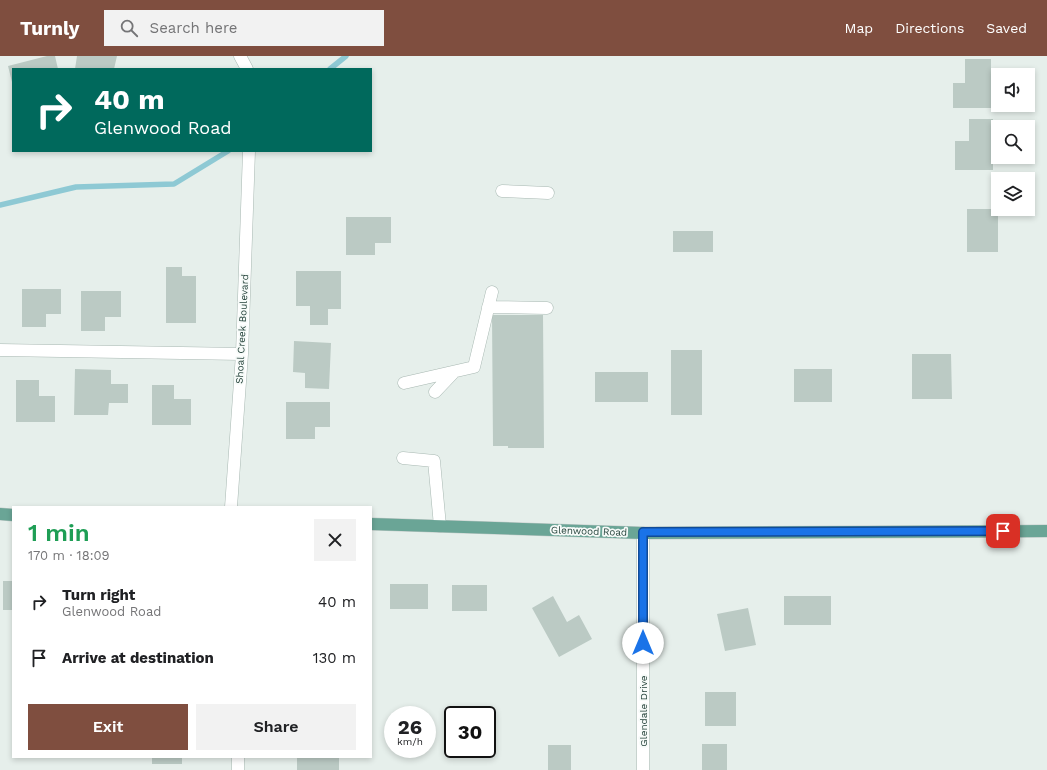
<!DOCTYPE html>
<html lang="en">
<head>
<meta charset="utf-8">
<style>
	:root { --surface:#fff; --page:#f2f2f2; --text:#202124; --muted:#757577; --accent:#7f4e3f }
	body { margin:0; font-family:"Work Sans",sans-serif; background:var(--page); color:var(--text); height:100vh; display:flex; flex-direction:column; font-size:15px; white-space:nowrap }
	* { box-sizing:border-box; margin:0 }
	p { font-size:13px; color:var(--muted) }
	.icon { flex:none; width:22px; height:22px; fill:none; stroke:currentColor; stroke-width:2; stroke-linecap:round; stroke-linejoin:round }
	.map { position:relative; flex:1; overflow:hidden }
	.sheet { position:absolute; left:12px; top:450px; width:360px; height:252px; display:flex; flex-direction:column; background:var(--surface); border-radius:0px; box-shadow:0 2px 6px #0003 }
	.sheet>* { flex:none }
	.guide { position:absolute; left:12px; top:12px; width:360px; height:84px; border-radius:0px; box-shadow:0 2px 6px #0003; background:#00695c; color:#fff; overflow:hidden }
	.tools { position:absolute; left:991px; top:12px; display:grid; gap:8px }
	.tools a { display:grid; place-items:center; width:44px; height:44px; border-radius:0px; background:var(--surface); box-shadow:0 2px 6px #0003; font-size:20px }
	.speed { position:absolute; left:384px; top:650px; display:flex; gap:8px; font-size:20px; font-weight:700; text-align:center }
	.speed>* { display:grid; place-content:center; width:52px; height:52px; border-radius:50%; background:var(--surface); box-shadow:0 2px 6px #0003; line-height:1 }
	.speed small { font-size:10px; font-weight:400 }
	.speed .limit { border:2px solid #111; border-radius:6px; background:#fff; color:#111 }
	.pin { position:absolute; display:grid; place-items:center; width:34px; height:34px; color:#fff; margin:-17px; border-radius:8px; box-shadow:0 2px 6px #0006 }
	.me { position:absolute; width:44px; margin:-22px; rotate:0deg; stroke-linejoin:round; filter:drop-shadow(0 0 3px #0008) }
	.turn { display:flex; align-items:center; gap:14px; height:84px; padding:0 16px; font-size:18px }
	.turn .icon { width:52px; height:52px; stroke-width:2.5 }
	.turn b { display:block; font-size:28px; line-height:34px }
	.round { display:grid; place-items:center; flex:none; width:42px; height:42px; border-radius:0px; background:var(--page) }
	.overview { display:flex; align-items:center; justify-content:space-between; height:68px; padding:0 16px }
	h1 { font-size:24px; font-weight:600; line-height:30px; color:#1e9e55 }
	.cta { display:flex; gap:8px; margin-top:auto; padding:8px 16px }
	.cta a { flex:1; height:46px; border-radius:0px; background:var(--accent); color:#fff; font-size:16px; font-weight:600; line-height:46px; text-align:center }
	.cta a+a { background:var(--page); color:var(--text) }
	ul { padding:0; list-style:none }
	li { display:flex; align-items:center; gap:12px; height:56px; padding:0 16px }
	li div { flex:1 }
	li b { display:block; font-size:15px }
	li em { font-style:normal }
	header { display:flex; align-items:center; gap:24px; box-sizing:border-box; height:56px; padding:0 20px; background:var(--accent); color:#fff }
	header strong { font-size:19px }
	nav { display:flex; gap:22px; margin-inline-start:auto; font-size:14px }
	.search { width:280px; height:36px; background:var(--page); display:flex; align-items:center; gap:10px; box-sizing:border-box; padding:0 14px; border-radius:0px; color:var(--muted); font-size:15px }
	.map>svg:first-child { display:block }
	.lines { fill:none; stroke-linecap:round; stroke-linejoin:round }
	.stream { stroke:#8ec9d4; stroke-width:5.5 }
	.building { fill:#bbcac4 }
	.minor-casing { stroke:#a8b8b2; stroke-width:13 }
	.major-casing { stroke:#c2cac8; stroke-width:13 }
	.minor { stroke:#fff; stroke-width:12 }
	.major { stroke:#6aa596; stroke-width:12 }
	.route-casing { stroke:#114b97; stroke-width:10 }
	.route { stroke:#1a73e8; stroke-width:7 }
	.labels { text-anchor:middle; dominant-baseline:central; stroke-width:3.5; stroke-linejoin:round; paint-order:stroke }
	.street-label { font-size:10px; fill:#24423a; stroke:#f7fbf9 }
</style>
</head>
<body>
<header>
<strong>Turnly</strong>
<div class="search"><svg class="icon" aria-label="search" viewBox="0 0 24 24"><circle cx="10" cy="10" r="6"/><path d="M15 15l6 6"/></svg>Search here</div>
<nav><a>Map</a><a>Directions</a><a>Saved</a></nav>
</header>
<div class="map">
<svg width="1047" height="714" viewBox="0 0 1047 714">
	<rect width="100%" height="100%" fill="#e6efeb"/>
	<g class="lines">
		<!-- stream -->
		<path class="stream" d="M330,13L346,0
			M0,149L76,131L174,128L228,95"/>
	</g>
	<!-- building -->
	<path class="building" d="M47,0H55L58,13H13L12,26L8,10Z
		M77,0H117L114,13H75Z
		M965,3H991V52H953V27H965Z
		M969,63H993V114H955V85H969Z
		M967,153H998V196H967Z
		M346,161H391V187H375V199H346Z
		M673,175H713V196H673Z
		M166,211H182V220H196V267H166Z
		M296,215H341V253H328V269H310V250H296Z
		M22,233H61V258H46V271H22Z
		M81,235H121V261H105V275H81Z
		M492,259H543L544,392H508V390H493Z
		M294,285L331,287L329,333L305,332V317L293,316Z
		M671,294H702V359H671Z
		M912,298H951L952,343H912Z
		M75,313L111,314V328H128V347H109L108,359H74Z
		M794,313H832V346H794Z
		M595,316H648V346H595Z
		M16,324H39V340H55V366H16Z
		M152,329H174V343H191V369H152Z
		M286,346H330V371H315V383H286Z
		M3,525H13V554H3Z
		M390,528H428V553H390Z
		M452,529H487V555H452Z
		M553,540L567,566L579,559L592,583L559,601L532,552Z
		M784,540H831V569H784Z
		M748,552L756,589L725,595L717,558Z
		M705,636H736V670H705Z
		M702,688H727V714H702Z
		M548,689H571V714H548Z
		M152,701H182V708H152Z
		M297,701H339V714H297Z"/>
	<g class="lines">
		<defs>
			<path id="minor" d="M240,0L247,13
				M502,135L548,137
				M488,251L547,252
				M0,294L242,298
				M404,327L474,311L492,236
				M435,336L453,317
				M403,402L434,405L440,470
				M231,451L242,298L249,95
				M643,477V714
				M238,701V714"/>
			<path id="major" d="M0,458L13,459
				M371,468L643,477L1047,475"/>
		</defs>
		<!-- minor casing -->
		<use href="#minor" class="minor-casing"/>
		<!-- major casing -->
		<use href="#major" class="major-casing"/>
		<!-- minor -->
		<use href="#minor" class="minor"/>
		<!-- major -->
		<use href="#major" class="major"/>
	</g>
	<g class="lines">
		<defs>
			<path id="route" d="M643,587V476L1003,475"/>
		</defs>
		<!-- route casing -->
		<use href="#route" class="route-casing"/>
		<!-- route -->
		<use href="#route" class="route"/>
	</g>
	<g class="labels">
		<!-- street labels -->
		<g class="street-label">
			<text transform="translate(242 273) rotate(-87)">Shoal Creek Boulevard</text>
			<text transform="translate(589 475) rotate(2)">Glenwood Road</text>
			<text transform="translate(643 655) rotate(-90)">Glendale Drive</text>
		</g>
	</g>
</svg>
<div class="tools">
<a><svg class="icon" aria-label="sound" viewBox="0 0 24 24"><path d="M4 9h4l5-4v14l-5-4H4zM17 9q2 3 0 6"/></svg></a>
<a><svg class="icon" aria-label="search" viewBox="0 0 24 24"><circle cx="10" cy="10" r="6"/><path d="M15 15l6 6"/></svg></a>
<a><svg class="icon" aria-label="layers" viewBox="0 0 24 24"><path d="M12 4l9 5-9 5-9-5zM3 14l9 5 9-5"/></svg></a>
</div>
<div class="speed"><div>26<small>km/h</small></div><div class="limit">30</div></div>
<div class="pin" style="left:1003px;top:475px;background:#d93025"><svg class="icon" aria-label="arrive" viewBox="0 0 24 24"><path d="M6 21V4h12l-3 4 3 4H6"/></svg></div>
<svg class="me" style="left:643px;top:587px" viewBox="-20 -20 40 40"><circle r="19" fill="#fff"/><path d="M0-13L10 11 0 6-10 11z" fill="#1a73e8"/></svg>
<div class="guide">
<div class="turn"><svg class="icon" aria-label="right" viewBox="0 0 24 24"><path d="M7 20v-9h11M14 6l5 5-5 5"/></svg><div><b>40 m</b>Glenwood Road</div></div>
</div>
<section class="sheet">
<div class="overview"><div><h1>1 min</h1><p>170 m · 18:09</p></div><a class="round"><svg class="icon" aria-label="close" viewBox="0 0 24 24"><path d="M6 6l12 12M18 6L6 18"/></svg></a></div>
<ul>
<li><svg class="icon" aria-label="right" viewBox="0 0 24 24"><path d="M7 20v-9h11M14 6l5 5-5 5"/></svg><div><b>Turn right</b><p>Glenwood Road</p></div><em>40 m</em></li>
<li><svg class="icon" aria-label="arrive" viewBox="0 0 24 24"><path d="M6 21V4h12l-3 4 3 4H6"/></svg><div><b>Arrive at destination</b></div><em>130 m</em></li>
</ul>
<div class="cta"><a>Exit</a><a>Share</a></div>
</section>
</div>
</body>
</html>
